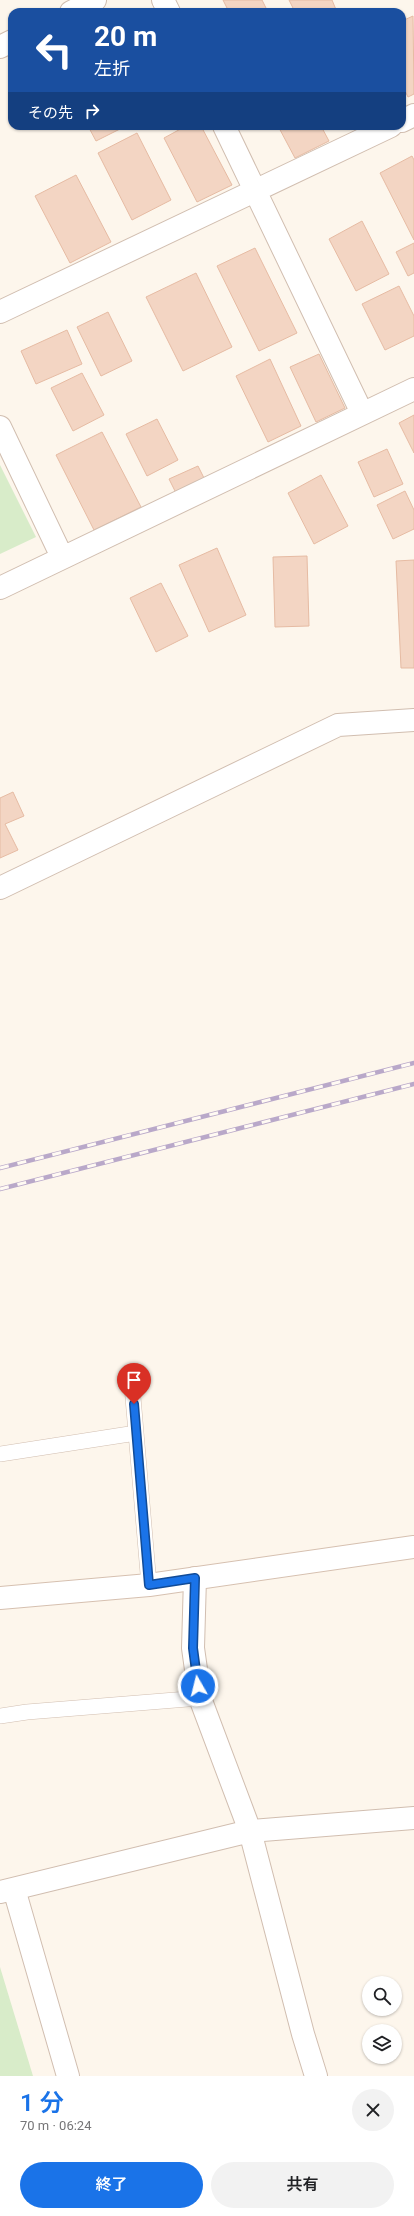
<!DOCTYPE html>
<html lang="ja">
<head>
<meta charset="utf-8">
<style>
	:root { --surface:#fff; --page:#f2f2f2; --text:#202124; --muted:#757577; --accent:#1a73e8 }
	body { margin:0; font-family:Roboto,"Noto Sans JP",sans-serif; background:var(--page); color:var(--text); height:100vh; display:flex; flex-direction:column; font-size:15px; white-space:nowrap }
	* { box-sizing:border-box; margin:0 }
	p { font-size:13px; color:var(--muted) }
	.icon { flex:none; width:22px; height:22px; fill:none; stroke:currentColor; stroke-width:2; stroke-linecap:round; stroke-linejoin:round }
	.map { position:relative; height:2076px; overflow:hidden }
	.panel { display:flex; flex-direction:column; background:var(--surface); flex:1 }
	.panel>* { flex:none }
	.top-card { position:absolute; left:8px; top:8px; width:398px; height:122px; border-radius:12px; box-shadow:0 1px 3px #0004; background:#1a4fa0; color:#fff; overflow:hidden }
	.buttons { position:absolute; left:362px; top:1976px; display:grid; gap:8px }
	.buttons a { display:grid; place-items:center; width:40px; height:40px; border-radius:50%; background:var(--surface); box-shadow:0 1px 3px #0004; font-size:20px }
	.pin { position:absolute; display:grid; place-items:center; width:34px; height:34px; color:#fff; margin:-41px -17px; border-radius:50% 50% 50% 0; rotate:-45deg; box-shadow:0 0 4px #0007 }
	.pin .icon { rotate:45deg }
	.me { position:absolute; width:44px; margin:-22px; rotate:352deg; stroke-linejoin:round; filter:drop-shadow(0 0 3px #0008) }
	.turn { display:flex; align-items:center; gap:14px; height:84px; padding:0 20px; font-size:18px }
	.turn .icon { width:52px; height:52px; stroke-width:2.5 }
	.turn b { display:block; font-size:28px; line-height:34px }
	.then { display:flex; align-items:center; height:38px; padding:0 20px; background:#0003; gap:8px; font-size:15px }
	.round { display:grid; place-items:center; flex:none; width:42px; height:42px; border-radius:21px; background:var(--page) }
	.head { display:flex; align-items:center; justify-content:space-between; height:68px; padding:0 20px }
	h1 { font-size:24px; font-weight:600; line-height:30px; color:var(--accent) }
	.cta { display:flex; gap:8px; margin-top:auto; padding:8px 20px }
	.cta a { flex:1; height:46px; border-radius:24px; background:var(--accent); color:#fff; font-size:16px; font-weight:600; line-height:46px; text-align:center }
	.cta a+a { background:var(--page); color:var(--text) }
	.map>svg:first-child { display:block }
	.green { fill:#d8ecc9 }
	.building { fill:#f3d5c3; stroke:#e6bba3 }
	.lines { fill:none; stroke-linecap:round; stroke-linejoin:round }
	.lane-casing { stroke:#d1beb0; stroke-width:16 }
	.street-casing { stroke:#d1beb0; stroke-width:24 }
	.secondary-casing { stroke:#d6c0b0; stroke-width:24 }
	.lane { stroke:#fff; stroke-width:15 }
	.street { stroke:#fff; stroke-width:22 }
	.secondary { stroke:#fff; stroke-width:22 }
	.rail-casing { stroke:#b9a8c9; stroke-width:4.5 }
	.rail { stroke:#fffaf3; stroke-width:3; stroke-dasharray:9; stroke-linecap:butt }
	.route-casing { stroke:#114b97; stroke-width:10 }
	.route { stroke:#1a73e8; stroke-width:7 }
</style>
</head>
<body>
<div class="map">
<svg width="414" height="2076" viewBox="0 0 414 2076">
	<rect width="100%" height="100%" fill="#fdf6ec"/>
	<!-- green -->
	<path class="green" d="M0,465L36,537L0,554Z
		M0,1967L33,2076H0Z"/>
	<!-- building -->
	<path class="building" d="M223,0H262L268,12H229Z
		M289,0H332L337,12H295Z
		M413,16L414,94L408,97L402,85V21Z
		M88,126H126L96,141Z
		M186,126H201L232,185L197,202L164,138Z
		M278,126H321L329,141L295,158Z
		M137,133L171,200L132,220L98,153Z
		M412,156L414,160V240L380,173Z
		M76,175L111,242L70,263L35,196Z
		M362,221L389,274L356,291L329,239Z
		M414,243V273L408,276L396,252Z
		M255,248L297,333L259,351L217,266Z
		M196,273L232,347L183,371L146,297Z
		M399,286L414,316V336L385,350L362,304Z
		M108,312L132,361L101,376L77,327Z
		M67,330L82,364L36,384L21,351Z
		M319,354L345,408L316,422L290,367Z
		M270,359L301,426L268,442L236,376Z
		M82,373L104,415L73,431L51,388Z
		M414,415V453L399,423Z
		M157,419L178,460L147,476L126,434Z
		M102,432L141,507L94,530L56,455Z
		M387,449L403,484L374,497L358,462Z
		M198,466L206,482L177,495L169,479Z
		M321,475L348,526L314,544L288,493Z
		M405,491L414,510V529L393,539L377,505Z
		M217,548L246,615L209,632L179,565Z
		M307,556L309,626L275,627L273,557Z
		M414,560V668H401L396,561Z
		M161,583L188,636L156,652L130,598Z
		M13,792L24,816L5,824L18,850L0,858V798Z"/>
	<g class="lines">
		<defs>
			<path id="lane" d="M131,1374L149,1585
				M0,1454L136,1433
				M0,1716L27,1712L200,1698"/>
			<path id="street" d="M163,0L169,12
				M71,12L95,0
				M0,47L12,41
				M402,121L414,115
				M224,126L362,413
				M0,312L391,126
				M0,427L62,557
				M0,588L414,389
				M0,888L338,725L414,720
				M195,1578L193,1648L200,1698L250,1831L303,2034L316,2076
				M14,1889L68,2076
				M0,1892L250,1831L414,1818"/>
			<path id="secondary" d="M0,1598L149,1585L414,1547"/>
		</defs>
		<!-- lane casing -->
		<use href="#lane" class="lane-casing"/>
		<!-- street casing -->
		<use href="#street" class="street-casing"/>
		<!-- secondary casing -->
		<use href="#secondary" class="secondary-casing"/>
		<!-- lane -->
		<use href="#lane" class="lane"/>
		<!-- street -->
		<use href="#street" class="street"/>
		<!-- secondary -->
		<use href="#secondary" class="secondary"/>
		<defs>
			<path id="rail" d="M0,1168L414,1063
				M0,1189L414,1084"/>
		</defs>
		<!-- rail casing -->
		<use href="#rail" class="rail-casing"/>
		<!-- rail -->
		<use href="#rail" class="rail"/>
	</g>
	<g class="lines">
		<defs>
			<path id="route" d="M134,1404L149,1585L195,1578L193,1648L198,1686"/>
		</defs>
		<!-- route casing -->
		<use href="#route" class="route-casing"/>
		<!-- route -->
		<use href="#route" class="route"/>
	</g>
</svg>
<div class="buttons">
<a><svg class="icon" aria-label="search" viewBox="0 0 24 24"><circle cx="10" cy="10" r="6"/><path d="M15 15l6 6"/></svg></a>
<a><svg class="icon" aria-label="layers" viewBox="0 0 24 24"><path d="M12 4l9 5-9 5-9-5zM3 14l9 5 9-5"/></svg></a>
</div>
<div class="pin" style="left:134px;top:1404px;background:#d93025"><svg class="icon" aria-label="arrive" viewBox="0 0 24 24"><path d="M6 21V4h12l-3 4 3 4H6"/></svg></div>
<svg class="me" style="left:198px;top:1686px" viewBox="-20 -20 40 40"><circle r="17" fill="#1a73e8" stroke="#fff" stroke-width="3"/><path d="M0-11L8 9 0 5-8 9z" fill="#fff"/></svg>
<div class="top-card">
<div class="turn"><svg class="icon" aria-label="left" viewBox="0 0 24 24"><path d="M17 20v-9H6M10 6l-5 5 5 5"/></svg><div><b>20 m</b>左折</div></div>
<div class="then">その先<svg class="icon" aria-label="right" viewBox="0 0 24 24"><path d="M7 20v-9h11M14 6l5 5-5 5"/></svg></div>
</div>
</div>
<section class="panel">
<div class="head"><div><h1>1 分</h1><p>70 m · 06:24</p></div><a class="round"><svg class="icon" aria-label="close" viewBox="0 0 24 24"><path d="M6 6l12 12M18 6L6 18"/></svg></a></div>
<div class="cta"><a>終了</a><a>共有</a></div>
</section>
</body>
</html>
